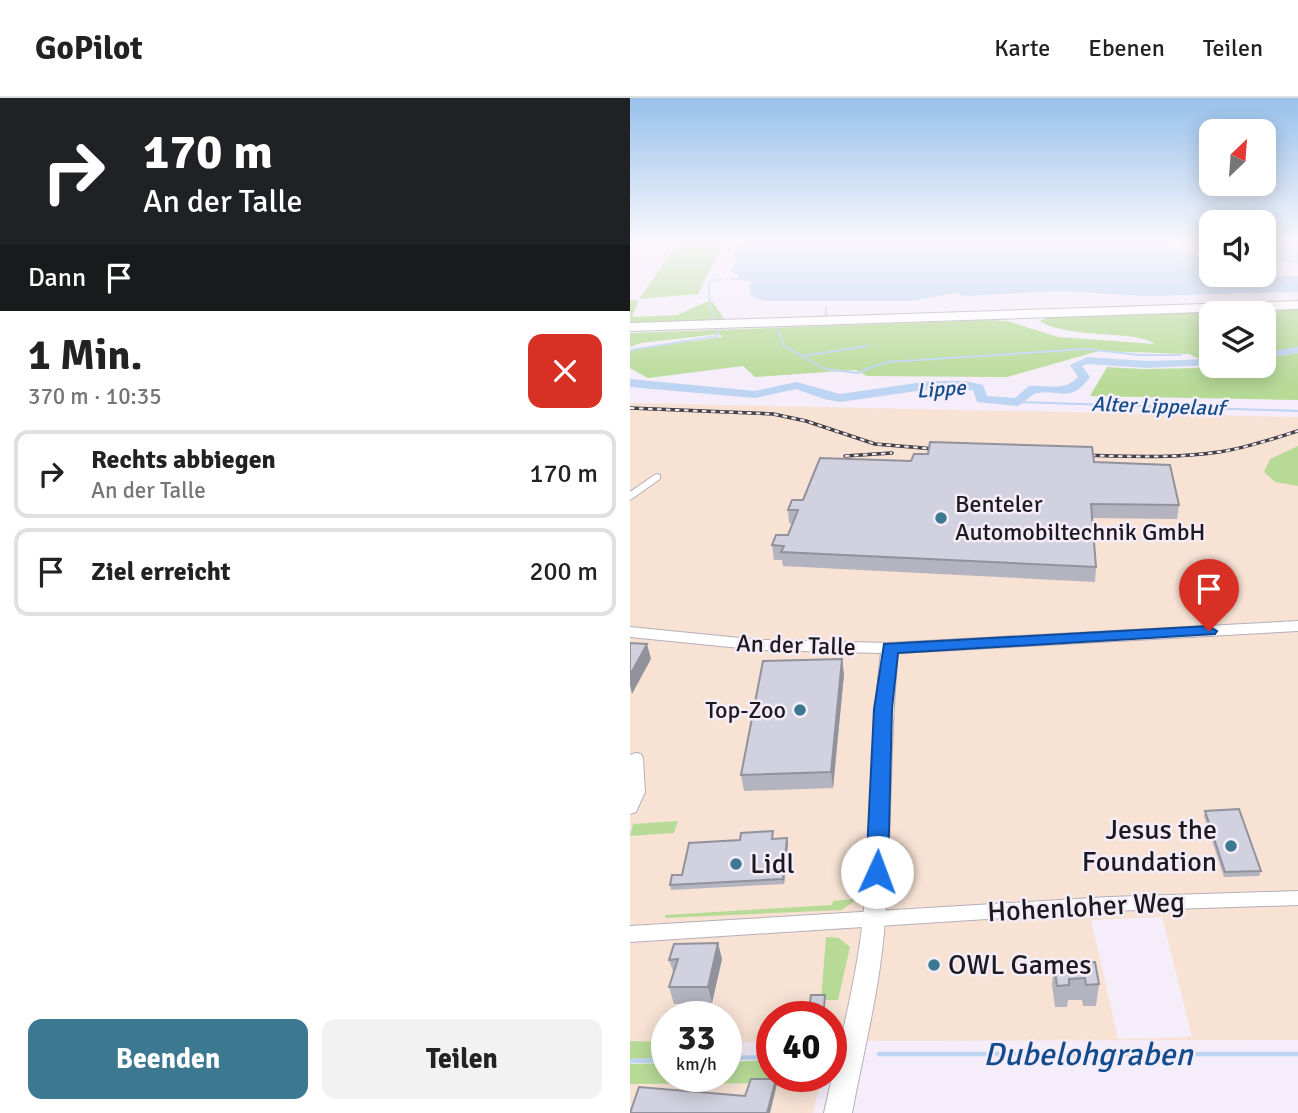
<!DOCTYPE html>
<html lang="de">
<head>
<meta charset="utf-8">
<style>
	:root { --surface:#fff; --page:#f2f2f2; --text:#222; --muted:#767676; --line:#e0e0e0; --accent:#3c7990 }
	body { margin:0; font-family:Signika,sans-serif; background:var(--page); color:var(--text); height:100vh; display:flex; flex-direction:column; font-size:26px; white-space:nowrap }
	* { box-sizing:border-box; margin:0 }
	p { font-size:23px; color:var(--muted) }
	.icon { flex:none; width:38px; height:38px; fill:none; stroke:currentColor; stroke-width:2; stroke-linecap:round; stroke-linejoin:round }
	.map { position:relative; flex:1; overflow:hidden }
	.side { display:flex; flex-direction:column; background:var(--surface); width:630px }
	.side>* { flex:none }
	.hud { background:#202124; color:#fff; overflow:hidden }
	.needle { width:46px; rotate:25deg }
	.fabs { position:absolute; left:569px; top:21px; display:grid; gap:14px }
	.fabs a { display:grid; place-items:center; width:77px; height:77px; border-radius:14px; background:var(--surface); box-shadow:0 4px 18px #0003; font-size:35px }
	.speed { position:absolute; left:21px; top:903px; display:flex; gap:14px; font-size:35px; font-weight:700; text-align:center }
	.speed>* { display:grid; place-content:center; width:91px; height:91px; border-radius:50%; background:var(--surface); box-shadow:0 4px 18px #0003; line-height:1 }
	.speed small { font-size:18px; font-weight:400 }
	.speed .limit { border:10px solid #d22; background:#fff; color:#111 }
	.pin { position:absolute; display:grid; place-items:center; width:60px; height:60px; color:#fff; margin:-72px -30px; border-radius:50% 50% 50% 0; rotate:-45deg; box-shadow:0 0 7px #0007 }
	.pin .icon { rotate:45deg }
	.me { position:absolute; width:77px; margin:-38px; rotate:2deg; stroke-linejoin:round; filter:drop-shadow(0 0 5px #0008) }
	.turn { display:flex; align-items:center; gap:24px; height:147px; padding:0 28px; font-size:32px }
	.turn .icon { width:91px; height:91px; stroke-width:2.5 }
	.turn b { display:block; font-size:49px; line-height:60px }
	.then { display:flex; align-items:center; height:66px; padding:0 28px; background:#0003; gap:14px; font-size:26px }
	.round { display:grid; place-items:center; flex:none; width:74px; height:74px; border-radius:14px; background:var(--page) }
	.headline { display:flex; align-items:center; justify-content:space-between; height:119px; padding:0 28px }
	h1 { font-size:42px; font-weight:700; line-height:52px }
	.primary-button { display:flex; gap:14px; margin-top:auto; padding:14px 28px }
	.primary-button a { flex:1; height:80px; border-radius:14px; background:var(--accent); color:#fff; font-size:28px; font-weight:700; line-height:80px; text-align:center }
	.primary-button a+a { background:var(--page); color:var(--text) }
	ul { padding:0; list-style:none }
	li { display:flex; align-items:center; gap:21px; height:88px; margin:0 14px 10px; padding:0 14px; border:4px solid var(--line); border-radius:14px }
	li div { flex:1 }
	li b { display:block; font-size:26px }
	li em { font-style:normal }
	header { display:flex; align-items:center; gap:42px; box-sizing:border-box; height:98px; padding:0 35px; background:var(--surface); border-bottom:2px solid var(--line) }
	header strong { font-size:33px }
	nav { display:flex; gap:38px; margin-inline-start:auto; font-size:24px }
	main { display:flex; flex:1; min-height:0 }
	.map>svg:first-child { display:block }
	.commercial { fill:#f7e2d4; fill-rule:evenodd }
	.green { fill:#b7db97 }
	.water { fill:#bdd4f2 }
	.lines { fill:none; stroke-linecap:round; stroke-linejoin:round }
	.stream-far1 { stroke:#bdd4f2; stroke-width:2 }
	.stream { stroke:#bdd4f2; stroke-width:4.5 }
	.river { fill:#bdd4f2; fill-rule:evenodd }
	.street-casing { stroke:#b6aeba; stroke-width:2 }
	.secondary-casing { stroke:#b6aeba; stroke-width:2 }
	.highway-casing { stroke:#b6aeba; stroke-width:2 }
	.street { fill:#fff; fill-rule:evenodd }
	.secondary { fill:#fff; fill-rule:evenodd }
	.highway { fill:#fff; fill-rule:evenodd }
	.rail-casing { stroke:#454146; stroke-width:3.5 }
	.rail { stroke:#f5edf9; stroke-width:2; stroke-dasharray:4.5; stroke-linecap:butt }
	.wall { fill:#b4b4c0 }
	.shaded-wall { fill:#92929c }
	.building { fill:#d1d1df; stroke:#92929c; stroke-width:2 }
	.route { fill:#1a73e8; stroke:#114b97; stroke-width:2 }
	.poi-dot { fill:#3c7990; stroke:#f5edf9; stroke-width:2.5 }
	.labels { text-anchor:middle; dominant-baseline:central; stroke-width:5; stroke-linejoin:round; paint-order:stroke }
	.far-water-label { font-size:21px; font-style:italic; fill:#134c8c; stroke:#f5edf9 }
	.poi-label { font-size:24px; fill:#1d1a1e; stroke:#f5edf9; text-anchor:start }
	.street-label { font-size:24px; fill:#1d1a1e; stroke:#f5edf9 }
	.near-poi-label { font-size:28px; fill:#1d1a1e; stroke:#f5edf9; text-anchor:start }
	.near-street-label { font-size:28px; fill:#1d1a1e; stroke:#f5edf9 }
	.near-water-label { font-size:32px; font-style:italic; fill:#134c8c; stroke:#f5edf9 }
</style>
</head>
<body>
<header>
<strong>GoPilot</strong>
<nav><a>Karte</a><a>Ebenen</a><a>Teilen</a></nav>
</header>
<main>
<section class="side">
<div class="hud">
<div class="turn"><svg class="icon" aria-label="right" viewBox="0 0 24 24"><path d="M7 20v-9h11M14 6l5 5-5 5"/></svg><div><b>170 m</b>An der Talle</div></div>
<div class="then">Dann<svg class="icon" aria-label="arrive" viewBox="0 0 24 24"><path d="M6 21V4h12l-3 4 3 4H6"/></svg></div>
</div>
<div class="headline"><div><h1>1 Min.</h1><p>370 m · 10:35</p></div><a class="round" style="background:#d93025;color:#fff"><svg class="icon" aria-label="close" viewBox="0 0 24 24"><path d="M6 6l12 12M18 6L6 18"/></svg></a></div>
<ul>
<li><svg class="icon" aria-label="right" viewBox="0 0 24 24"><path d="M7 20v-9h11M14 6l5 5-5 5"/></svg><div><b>Rechts abbiegen</b><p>An der Talle</p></div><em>170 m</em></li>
<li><svg class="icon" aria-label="arrive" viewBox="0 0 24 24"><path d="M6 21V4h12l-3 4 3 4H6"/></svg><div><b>Ziel erreicht</b></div><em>200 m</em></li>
</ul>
<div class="primary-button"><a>Beenden</a><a>Teilen</a></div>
</section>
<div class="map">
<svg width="668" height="1015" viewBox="0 0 668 1015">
	<rect width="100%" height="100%" fill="#f5edf9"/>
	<!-- commercial -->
	<path class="commercial" d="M0,305L668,319V942L201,943V919H142V944H96V919H37V944H0V738L44,735L48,724L3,726L0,734ZM532,819L562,939L488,941L461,822Z
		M190,985L183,1015H0V986Z"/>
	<!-- green -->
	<path class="green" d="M49,144H94L68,196L9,201Z
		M0,202L8,203L2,219L47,217L76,204H83L95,222L0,225Z
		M668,211V250L634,254V215H581V260L569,261L559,256L469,253L377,279L237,278L226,272L125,279L113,268L18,280L0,270V252L92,239L90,236L11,245L0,249V235L360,222L377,223L428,239L525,246C508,232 436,241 410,223L418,219Z
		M668,255V302L460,298L477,269L512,271L567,270L578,266L634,268V260Z
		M668,348V388L645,384L634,374L640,361Z
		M48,723L44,735L0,738L3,726Z
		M227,738L226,802L212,812L35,820V817L202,807L203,803L223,801Z
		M196,839L209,840L220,849L208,902H191Z
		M0,943L37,944V960L0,961Z
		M142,962V978H194L190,985L0,986V966L37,965V978H96V964Z"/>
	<!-- water -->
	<path class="water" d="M113,144H521L570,157L572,167L581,169V177L668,178V194L518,198L427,193L334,198L325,195L281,203H134L121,198L119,189L123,184L108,181V176L100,173L107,164L104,156Z
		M634,144H668V166L634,159Z"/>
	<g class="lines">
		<!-- stream-far1 -->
		<path class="stream-far1" d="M102,181H108
			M79,197V184L91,181
			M79,199L84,222
			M196,210V217
			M148,232L154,248L195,271L227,275L257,264L455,251L510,257H551
			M0,252L88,238L86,230
			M172,258L238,248
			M388,304L668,313"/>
		<!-- stream -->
		<path class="stream" d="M249,956H668
			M96,960L142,959
			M0,963L37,962"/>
		<!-- river -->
		<path class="river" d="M668,249V255L634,260V254Z
			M457,259L517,263L581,261V267L517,270L457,266L452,268L460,279C440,306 431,291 407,295C401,296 395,305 388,308L347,304L343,292L301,291L210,304L194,301L166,291L125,300L0,289V281L125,293L166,284L210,296L301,283H336L353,287L357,298L385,300L399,288C417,286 433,295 448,279L440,267Z"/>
		<defs>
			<path id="street" d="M26,376L30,377V381L0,402V394Z
				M6,655L11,656L13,660L15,694L6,714L0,716V657Z
				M668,793V807L479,813L0,844V828L479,799Z"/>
			<path id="secondary" d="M668,523V533L268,555C259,643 262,732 255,821C251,886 234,951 222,1015H194C208,951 226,886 233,821C242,733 240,643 251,555L130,552L0,539V529L130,542L260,545Z"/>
			<path id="highway" d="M668,203V211L0,233V225Z"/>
		</defs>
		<!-- street casing -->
		<use href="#street" class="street-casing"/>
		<!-- secondary casing -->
		<use href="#secondary" class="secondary-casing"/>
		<!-- highway casing -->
		<use href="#highway" class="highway-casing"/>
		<!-- street -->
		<use href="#street" class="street"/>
		<!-- secondary -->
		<use href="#secondary" class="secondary"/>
		<!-- highway -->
		<use href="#highway" class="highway"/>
		<defs>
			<path id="rail" d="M0,310L143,316L176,323L245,346L317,352
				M443,357C492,358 541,361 589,354C616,350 642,341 668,333
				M215,358L262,355"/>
		</defs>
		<!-- rail casing -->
		<use href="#rail" class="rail-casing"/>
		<!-- rail -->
		<use href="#rail" class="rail"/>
	</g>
	<!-- wall -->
	<path class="wall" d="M281,363L464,364L549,407L547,421L462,420L466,469L465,484L153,468L152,462H144L142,447L158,437L163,426L159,425L158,412L173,402Z
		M214,576L203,690L114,693L111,677Z
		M575,713L631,773L629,778L594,779L574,718Z
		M143,733V741L158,745L154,786L41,792L40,787L52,777L110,742Z
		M92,861L82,905L44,906L39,889L44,876L39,862Z
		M424,866L469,886L466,908H453L452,902H438L437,909H425L422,887Z
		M195,897V915L180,916L179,910Z"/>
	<!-- shaded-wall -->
	<path class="shaded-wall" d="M17,546L21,561L2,596L0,587V577Z
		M212,561L214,576L203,690L201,674Z
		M157,740L158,745L154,786L153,781Z
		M88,845L92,861L82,905L78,889Z
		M146,981L147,986L140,1015H137Z"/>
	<!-- building -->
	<path class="building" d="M300,344L462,349L464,364L540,367L549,407L461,406L466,469L151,454L154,448L142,447L146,437H158L168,412H158L162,402H173L190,360L281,363L284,356H298Z
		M0,545L17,546L0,577Z
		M212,561L201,674L111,677L133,563Z
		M609,711L631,773L595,774L575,713Z
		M143,733L142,741L157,740L153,781L40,787L42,777H52L59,745L110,742L111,735Z
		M88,845L78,889H39L48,861L39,862L44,846Z
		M465,864L469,886L456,887L455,880L439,881V887L427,888L424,866Z
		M181,897H195L194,910H179Z
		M121,981H146L137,1015H0L9,989L115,998Z"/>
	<!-- sky -->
	<linearGradient id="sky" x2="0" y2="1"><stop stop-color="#97c1ec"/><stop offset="0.5" stop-color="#faf7fc"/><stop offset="1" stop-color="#faf7fc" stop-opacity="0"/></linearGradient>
	<rect width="668" height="286" fill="url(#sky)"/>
	<!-- route -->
	<path class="route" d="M579,528L587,533L585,536L268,555L262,611L258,774L255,780L247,783L239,780L236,774L244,611L254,546Z"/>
	<!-- markers -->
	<g class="poi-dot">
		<circle cx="311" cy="420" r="7"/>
		<circle cx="170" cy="612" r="7"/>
		<circle cx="601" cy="748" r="7"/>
		<circle cx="106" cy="766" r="7"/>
		<circle cx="304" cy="867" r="7"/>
	</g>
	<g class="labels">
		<!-- far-water labels -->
		<g class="far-water-label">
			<text transform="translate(311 291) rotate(-4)">Lippe</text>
			<text transform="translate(528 308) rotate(2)">Alter Lippelauf</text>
		</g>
		<!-- poi labels -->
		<g class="poi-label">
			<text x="325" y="406">Benteler<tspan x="325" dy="28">Automobiltechnik GmbH</tspan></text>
			<text x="156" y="612" text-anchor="end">Top-Zoo</text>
		</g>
		<!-- street labels -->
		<g class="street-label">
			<text transform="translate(166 547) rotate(2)">An der Talle</text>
		</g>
		<!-- near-poi labels -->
		<g class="near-poi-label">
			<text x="587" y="732" text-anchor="end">Jesus the<tspan x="587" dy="32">Foundation</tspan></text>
			<text x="120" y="766">Lidl</text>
			<text x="318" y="867">OWL Games</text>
		</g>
		<!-- near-street labels -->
		<g class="near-street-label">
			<text transform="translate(456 809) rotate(-3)">Hohenloher Weg</text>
		</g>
		<!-- near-water labels -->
		<g class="near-water-label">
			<text x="458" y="956">Dubelohgraben</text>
		</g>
	</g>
</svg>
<div class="fabs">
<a><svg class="needle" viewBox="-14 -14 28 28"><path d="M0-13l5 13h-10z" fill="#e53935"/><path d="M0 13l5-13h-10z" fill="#767676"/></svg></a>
<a><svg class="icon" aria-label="sound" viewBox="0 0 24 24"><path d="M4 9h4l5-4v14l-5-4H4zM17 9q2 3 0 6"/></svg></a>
<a><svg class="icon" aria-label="layers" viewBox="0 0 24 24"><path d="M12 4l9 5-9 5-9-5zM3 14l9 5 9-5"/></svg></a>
</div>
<div class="speed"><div>33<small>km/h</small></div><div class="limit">40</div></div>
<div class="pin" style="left:579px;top:533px;background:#d93025"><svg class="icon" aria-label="arrive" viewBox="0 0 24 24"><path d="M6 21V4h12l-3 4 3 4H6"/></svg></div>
<svg class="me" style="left:247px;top:774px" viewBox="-20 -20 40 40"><circle r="19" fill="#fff"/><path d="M0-13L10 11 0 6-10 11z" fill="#1a73e8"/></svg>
</div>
</main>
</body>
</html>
